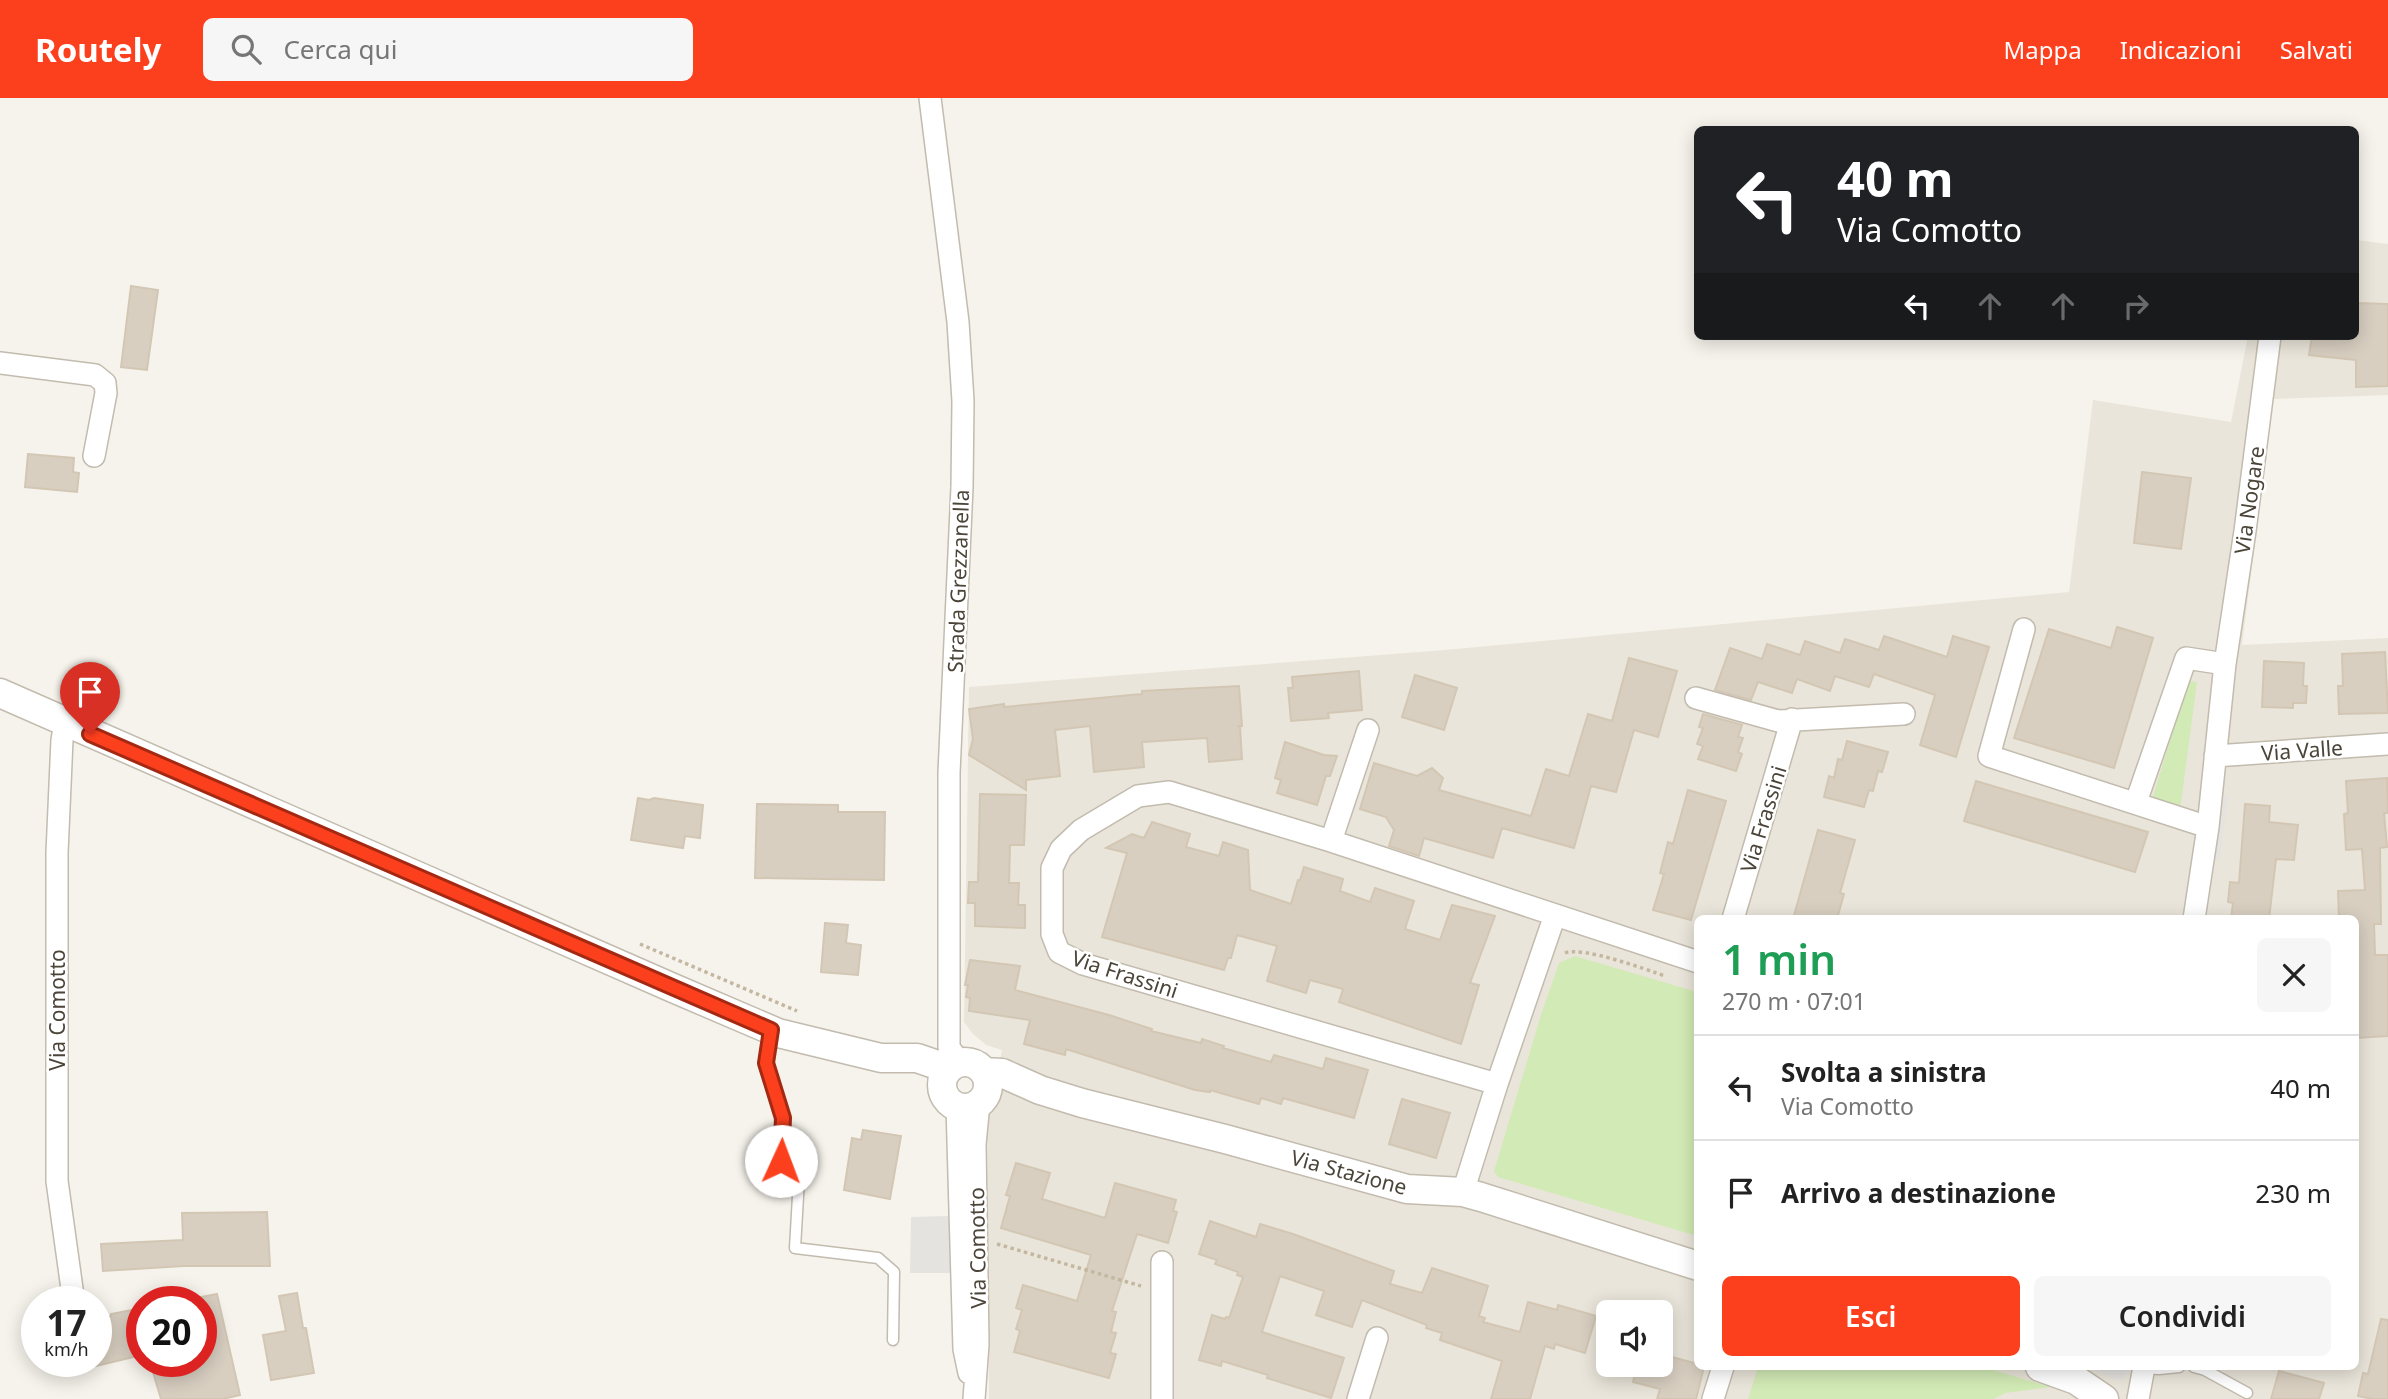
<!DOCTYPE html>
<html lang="it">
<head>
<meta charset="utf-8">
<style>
	:root { --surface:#fff; --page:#f6f6f6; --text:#222; --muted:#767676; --line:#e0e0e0; --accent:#fc3f1d }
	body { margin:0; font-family:"Noto Sans",sans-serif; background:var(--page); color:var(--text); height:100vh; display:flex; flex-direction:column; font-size:26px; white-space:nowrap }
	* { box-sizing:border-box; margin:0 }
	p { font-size:23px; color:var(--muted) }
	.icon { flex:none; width:38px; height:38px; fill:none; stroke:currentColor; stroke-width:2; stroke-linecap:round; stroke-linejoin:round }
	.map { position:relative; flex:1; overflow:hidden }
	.drawer { position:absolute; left:1694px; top:817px; width:665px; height:455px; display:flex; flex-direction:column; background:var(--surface); border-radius:10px; box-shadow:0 4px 18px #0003 }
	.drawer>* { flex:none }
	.hud { position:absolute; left:1694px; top:28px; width:665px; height:214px; border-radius:10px; box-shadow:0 4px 18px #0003; background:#202124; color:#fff; overflow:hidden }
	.buttons { position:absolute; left:1596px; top:1202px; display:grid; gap:14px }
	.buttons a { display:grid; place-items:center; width:77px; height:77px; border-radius:10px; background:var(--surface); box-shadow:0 4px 18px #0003; font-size:35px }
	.speed { position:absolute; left:21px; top:1188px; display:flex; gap:14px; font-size:35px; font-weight:700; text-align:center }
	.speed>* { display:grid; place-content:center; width:91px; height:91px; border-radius:50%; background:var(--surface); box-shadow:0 4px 18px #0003; line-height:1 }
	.speed small { font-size:18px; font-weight:400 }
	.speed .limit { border:10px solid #d22; background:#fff; color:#111 }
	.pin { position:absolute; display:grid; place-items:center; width:60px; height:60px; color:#fff; margin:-72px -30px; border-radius:50% 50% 50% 0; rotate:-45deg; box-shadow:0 0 7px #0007 }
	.pin .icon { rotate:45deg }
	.me { position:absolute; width:77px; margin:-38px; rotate:2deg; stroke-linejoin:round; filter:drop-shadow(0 0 5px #0008) }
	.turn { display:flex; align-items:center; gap:24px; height:147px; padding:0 28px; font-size:32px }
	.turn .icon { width:91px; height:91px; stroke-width:2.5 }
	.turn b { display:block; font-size:49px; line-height:60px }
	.lanes { display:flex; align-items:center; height:66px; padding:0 28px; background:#0003; justify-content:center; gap:35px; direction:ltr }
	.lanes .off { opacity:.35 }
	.round { display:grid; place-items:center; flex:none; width:74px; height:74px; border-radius:10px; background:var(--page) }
	.overview { display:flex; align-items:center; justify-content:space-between; height:119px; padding:0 28px }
	h1 { font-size:42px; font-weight:600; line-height:52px; color:#1e9e55 }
	.button { display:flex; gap:14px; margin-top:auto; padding:14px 28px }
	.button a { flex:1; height:80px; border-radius:10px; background:var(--accent); color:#fff; font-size:28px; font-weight:600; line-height:80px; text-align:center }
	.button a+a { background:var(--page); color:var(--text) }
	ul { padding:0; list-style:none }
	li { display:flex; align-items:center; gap:21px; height:105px; padding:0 28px; border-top:2px solid var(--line) }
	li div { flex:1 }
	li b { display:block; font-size:26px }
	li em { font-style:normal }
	header { display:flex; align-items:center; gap:42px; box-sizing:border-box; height:98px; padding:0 35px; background:var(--accent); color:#fff }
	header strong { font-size:33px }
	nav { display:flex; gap:38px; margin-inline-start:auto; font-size:24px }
	.search { width:490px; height:63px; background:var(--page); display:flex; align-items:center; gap:18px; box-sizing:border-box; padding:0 24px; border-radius:10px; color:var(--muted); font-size:26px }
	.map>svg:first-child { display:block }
	.residential { fill:#eae5da; fill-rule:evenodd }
	.green { fill:#d2eab5 }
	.parking { fill:#e5e3e0 }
	.building { fill:#d8cfc1; stroke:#d3c7b4; stroke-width:2 }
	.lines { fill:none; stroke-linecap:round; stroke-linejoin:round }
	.service-casing { stroke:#c2bbae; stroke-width:13 }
	.minor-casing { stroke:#c2bbae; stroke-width:24 }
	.tertiary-casing { stroke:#c2bbae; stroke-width:31 }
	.path { stroke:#c4b79f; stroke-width:3.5; stroke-dasharray:3.5 3.5; stroke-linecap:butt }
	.service { stroke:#fff; stroke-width:10 }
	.minor { stroke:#fff; stroke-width:21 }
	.tertiary { stroke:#fff; stroke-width:28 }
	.route-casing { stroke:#a42913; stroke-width:18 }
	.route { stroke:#fc3f1d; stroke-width:12 }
	.labels { text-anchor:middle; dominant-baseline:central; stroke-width:5; stroke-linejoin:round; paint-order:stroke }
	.street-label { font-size:21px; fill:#4b4439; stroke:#fff }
</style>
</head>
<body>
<header>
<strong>Routely</strong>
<div class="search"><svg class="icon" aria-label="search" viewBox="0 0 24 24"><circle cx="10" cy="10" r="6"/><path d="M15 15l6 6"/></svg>Cerca qui</div>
<nav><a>Mappa</a><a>Indicazioni</a><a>Salvati</a></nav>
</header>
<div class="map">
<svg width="2388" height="1301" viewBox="0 0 2388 1301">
	<rect width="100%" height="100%" fill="#f6f3ec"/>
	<!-- residential -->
	<path class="residential" d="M2356,142L2388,146V297L2273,301L2242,547L2388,540V1301H989L987,1030L1002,952L986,947L972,935L964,924L969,589L1445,552L2069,494L2093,302L2231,324L2248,238H2356ZM1698,821H2356V1269H1698ZM1608,1214H1661V1267H1608Z"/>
	<!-- green -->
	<path class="green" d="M2188,583L2197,584L2180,712L2152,702Z
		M1575,858L1697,894V1138L1498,1079L1494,1073L1541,917L1559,865Z
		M1758,1269H1983L2051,1289L2005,1295L1994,1301H1748Z"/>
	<!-- parking -->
	<path class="parking" d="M2223,698H2228L2220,762L2214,761Z
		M949,1118L950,1175H910L911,1119Z
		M2088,1269H2128V1274L2123,1281L2117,1282Z"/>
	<!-- building -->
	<path class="building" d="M131,188L158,192L147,272L121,269Z
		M2356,205L2388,206V288L2356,289V262L2309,257L2312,238H2356Z
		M28,356L74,360L73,374L79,375L77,394L25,389Z
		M2142,374L2191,380L2181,451L2134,445Z
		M2117,529L2153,540L2114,670L2014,640L2049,531L2111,550Z
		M1884,538L1947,559L1953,538L1989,549L1956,659L1920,647L1935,597L1874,576L1869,589L1835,578L1830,593L1797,581L1792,595L1758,584L1751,602L1715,592L1730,550L1762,561L1767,546L1800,557L1805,543L1840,555L1845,541L1879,552Z
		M2385,554L2388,615L2339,616L2338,588H2343L2342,556Z
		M1629,560L1677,573L1658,639L1634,632L1616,694L1591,688L1574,750L1502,730L1493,760L1424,740L1419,758L1389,748L1394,732L1386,719L1360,711L1374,665L1417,678L1432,670L1443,680L1439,692L1531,718L1546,671L1569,678L1588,616L1612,623Z
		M2264,563L2304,565L2303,588H2307L2306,605H2293V610L2262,609Z
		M1359,573L1362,612L1328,615L1329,620L1291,623L1288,590H1293L1292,579Z
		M1415,577L1457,590L1444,632L1402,619Z
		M1239,588L1242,628H1238L1240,629L1242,661L1209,664L1207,640L1142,644L1144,669L1094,674L1090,628L1055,632L1060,678L1026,682V692L969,657L973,641L969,611L1004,606V609L1142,596V593Z
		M1703,616L1742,627L1738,639L1743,640L1738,654L1742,656L1736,673L1698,661L1703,648L1697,646L1703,630L1699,629Z
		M1847,643L1888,654L1882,674L1878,673L1873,693L1869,692L1864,709L1824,699L1829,678L1834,680L1838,661L1842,662Z
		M1285,644L1324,657L1337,658L1330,678H1326L1317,707L1277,695L1281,682L1275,680Z
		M2387,680L2388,715H2384L2387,749L2380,750L2381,826H2374L2375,857H2388V938L2356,940V821H2339L2338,793L2365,792L2362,751L2346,752L2344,716L2348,715L2346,683Z
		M1976,683L2148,734L2135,774L1964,723Z
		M1688,692L1726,703L1691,822L1653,812L1664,776L1660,775L1668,744L1673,746Z
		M980,696L1026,697L1024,747H1010L1009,785H1019L1018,807H1025V830L975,828V805H968L969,784H978Z
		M638,700L649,702L654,700L703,707L700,740L685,738L683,750L631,742Z
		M757,706L838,707V714H885L884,782L755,780Z
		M2245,706L2270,708L2269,724L2298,727L2294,762L2276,761L2269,821H2231L2233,805L2228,804L2230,784L2239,785Z
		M1152,724L1190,736L1186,749L1219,758L1223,744L1248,752L1250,792L1291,806L1298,782H1300L1304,769L1343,781L1340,793L1370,804L1375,790L1414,803L1405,831L1440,842L1452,807L1495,818L1470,885L1479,887L1461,946L1339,904L1343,891L1310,882L1306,895L1267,883L1277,848L1237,837L1231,860H1228L1224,872L1102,839L1127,755L1106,750L1132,736L1144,740Z
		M1818,732L1855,742L1840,795L1844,796L1837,821H1793Z
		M825,825L848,827L846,845L861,847L858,877L821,874Z
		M970,862L1020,868L1015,892L1109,917L1152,931L1151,933L1201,945L1202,941L1224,948L1223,950L1271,964L1274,957L1323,971L1326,960L1368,972L1354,1020L1283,1000L1281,1006L1261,1000L1259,1006L1210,992V994L1195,992L1066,951L1065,957L1024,946L1030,922L969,913L970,900L966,899L968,887H965Z
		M1402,1001L1450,1015L1436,1060L1389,1046Z
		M863,1032L901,1038L890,1101L844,1092L852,1040L861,1042Z
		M1016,1065L1050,1075L1042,1101L1105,1120L1115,1085L1176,1102L1173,1113L1177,1114L1168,1145L1137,1136L1112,1213L1116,1214L1111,1234L1116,1235L1110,1255L1116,1256L1109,1280L1014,1254L1020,1233L1016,1231L1022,1212L1016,1210L1023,1187L1077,1203L1091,1157L1001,1130L1010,1098L1006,1097Z
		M267,1114L270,1168H184L103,1173L101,1146L183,1142L182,1115Z
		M1210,1123L1256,1139L1260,1126L1293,1136L1394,1173L1390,1186L1422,1195L1432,1170L1488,1188L1479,1218L1485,1220L1483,1224L1520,1234L1528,1204L1557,1212L1558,1207L1596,1218L1585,1255L1555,1246L1554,1251L1545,1248L1530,1301H1491L1502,1263L1440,1242L1442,1235L1426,1230L1427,1227L1362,1202L1352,1229L1316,1217L1324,1193L1280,1178L1262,1234L1344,1260L1331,1300L1267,1280L1268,1277L1222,1263L1221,1268L1199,1262L1212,1217L1225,1221L1226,1219L1229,1220L1243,1179L1237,1177L1238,1174L1215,1166L1217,1162L1199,1156Z
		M297,1195L303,1230H306L314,1275L271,1282L263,1237L286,1233L279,1198Z
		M217,1196L240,1297L223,1301H161L150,1264H201V1199Z
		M142,1210V1257L96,1268V1222L111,1218V1216Z
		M2381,1221L2388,1222V1301H2373L2358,1298L2363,1275L2368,1276Z
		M1661,1256L1698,1266V1269H1704L1696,1301H1657L1660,1291L1633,1284L1637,1267H1661Z
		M2279,1273L2324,1285L2319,1301H2271Z"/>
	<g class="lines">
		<defs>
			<path id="service" d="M771,934L766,965L783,1020L781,1063L799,1081L795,1150L878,1160L894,1174L893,1242
				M2194,1269L2205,1272L2247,1295
				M2143,1270L2159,1271L2179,1269"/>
			<path id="minor" d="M930,0L958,224L963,303L962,389L949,675V950L960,964
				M0,265L95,277L105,285L106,295L94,358
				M2024,531L1989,658L2208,729
				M1696,600L1778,623L1904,616
				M65,625L62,642L57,755V1083L73,1198
				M2215,658L2388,646
				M2136,704L2186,560L2225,566
				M1331,743L1368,632
				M1733,821L1792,621
				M2194,821L2208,729L2225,566L2245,433L2270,238
				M1497,986L1083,866L1059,854L1052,836V770L1061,751L1081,732L1138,698L1169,694L1331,743L1698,864
				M957,1008L964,1251L969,1275
				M1463,1094L1497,986L1555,817
				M1162,1164V1301
				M974,1301L978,1246L975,1046L979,1005
				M1358,1301L1377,1240
				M1713,1301L1723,1269
				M2138,1301L2144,1269"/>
			<path id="tertiary" d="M0,595L673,890L778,935L881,960H917L949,971
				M942 987a23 23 0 1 1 46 0a23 23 0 1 1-46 0Z
				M984,974L1002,975L1040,992L1082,1005L1225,1041L1407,1091L1463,1094L1481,1099L1698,1168
				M2040,1269L2076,1282L2104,1301"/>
		</defs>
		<!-- service casing -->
		<use href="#service" class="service-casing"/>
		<!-- minor casing -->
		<use href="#minor" class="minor-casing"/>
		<!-- tertiary casing -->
		<use href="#tertiary" class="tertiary-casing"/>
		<!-- path -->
		<path class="path" d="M640,846L797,913
			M1565,855C1582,848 1645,871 1665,878
			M997,1146L1141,1188"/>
		<!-- service -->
		<use href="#service" class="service"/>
		<!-- minor -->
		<use href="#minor" class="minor"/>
		<!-- tertiary -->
		<use href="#tertiary" class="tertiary"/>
	</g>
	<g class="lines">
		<defs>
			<path id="route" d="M90,636L771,932L766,965L783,1020L781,1063"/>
		</defs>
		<!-- route casing -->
		<use href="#route" class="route-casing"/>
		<!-- route -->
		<use href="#route" class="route"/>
	</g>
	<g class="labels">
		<!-- street labels -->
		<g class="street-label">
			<text transform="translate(2249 402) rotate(-82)">Via Nogare</text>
			<text transform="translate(958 483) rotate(-88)">Strada Grezzanella</text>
			<text transform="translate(2302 652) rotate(-4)">Via Valle</text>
			<text transform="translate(1763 721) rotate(-73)">Via Frassini</text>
			<text transform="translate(1125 876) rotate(18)">Via Frassini</text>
			<text transform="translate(57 912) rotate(-90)">Via Comotto</text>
			<text transform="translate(1349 1074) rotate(15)">Via Stazione</text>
			<text transform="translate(977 1150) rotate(-91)">Via Comotto</text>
		</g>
	</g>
</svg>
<div class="buttons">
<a><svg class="icon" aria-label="sound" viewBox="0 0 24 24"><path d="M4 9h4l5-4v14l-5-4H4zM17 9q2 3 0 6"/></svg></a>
</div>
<div class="speed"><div>17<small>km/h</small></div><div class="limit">20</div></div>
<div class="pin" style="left:90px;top:636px;background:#d93025"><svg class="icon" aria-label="arrive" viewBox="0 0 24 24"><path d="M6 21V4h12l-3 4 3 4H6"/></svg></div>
<svg class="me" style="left:781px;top:1063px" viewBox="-20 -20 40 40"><circle r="19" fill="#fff"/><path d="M0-13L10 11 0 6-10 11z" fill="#fc3f1d"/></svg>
<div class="hud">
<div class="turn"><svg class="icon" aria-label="left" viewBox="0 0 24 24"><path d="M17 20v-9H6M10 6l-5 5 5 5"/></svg><div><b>40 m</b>Via Comotto</div></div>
<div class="lanes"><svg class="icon" aria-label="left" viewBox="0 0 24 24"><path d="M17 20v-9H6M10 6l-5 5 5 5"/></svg><svg class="icon off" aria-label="ahead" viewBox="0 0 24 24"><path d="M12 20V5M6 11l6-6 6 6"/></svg><svg class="icon off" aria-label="ahead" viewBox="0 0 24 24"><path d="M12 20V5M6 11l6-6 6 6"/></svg><svg class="icon off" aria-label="right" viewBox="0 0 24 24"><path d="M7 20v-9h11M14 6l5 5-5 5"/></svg></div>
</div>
<section class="drawer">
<div class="overview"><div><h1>1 min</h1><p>270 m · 07:01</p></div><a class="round"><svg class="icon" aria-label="close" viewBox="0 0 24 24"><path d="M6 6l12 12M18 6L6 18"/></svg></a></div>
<ul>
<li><svg class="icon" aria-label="left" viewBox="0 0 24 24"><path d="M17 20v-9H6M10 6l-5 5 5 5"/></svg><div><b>Svolta a sinistra</b><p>Via Comotto</p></div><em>40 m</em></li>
<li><svg class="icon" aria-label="arrive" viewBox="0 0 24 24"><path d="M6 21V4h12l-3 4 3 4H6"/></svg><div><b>Arrivo a destinazione</b></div><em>230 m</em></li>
</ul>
<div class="button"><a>Esci</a><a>Condividi</a></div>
</section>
</div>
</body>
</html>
